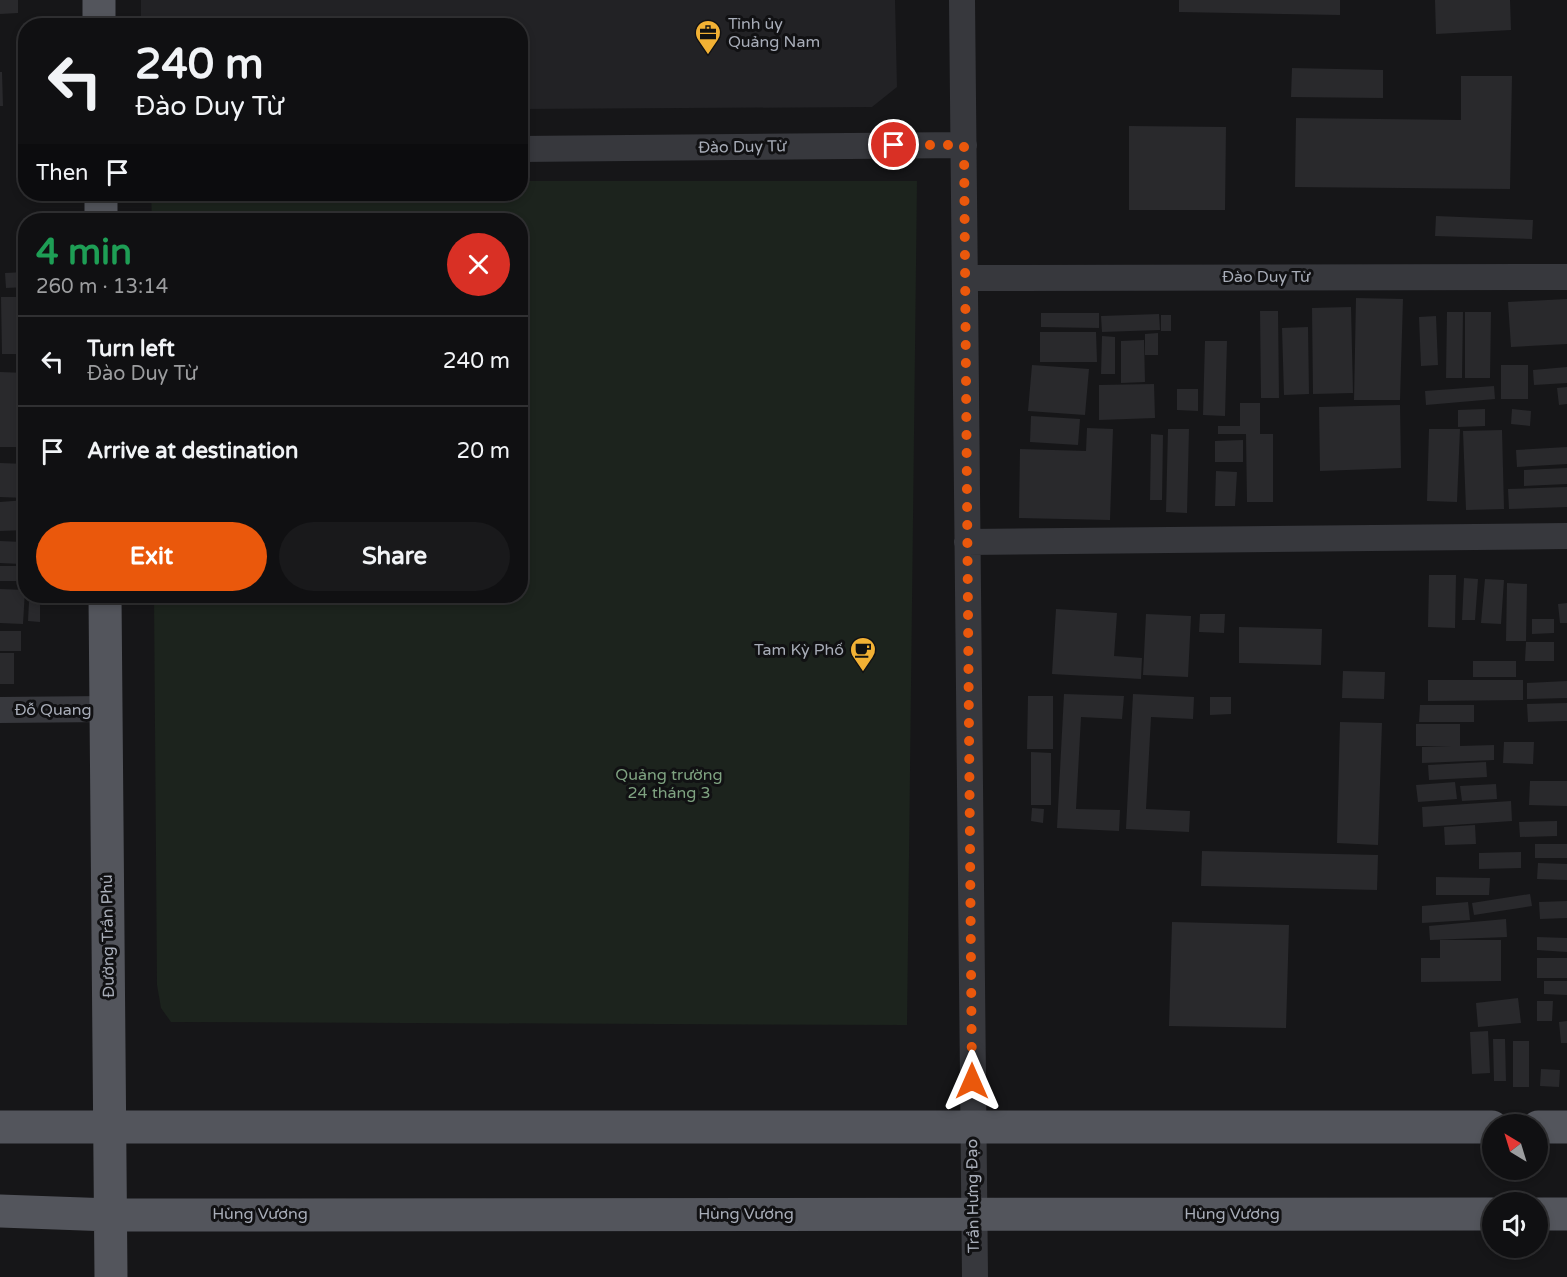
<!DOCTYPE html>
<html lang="en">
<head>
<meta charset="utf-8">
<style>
	:root { --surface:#101012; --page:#19191b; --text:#f1f3f6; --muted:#9c9d9f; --line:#303032; --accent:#ea580c }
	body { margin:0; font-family:"Varela Round",sans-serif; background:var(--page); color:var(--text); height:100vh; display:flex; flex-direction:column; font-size:22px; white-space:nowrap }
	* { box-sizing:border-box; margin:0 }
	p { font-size:20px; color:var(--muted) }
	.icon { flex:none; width:33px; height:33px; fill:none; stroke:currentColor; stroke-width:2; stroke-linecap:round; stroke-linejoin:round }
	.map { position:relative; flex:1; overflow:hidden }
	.sheet { position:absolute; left:18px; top:213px; width:510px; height:390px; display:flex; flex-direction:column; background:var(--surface); border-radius:24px; box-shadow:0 3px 9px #0003,0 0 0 2px var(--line) }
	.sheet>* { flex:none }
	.banner { position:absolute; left:18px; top:18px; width:510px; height:183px; border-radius:24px; box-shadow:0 3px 9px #0003,0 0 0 2px var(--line); background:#101012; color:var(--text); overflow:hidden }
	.needle { width:39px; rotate:322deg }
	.controls { position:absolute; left:1482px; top:1114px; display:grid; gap:12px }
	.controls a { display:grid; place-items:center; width:66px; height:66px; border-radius:50%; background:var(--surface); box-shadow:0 3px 9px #0003,0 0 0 2px var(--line); font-size:30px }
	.pin { position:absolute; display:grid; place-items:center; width:51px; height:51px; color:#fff; margin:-26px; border:3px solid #fff; border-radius:50%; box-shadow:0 2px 6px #0007 }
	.me { position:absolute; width:66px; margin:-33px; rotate:0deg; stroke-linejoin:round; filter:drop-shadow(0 0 4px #0008) }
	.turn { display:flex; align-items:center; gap:21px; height:126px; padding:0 18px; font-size:27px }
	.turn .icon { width:78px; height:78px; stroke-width:2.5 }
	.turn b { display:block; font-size:42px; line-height:51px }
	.then { display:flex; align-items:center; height:57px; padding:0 18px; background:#0003; gap:12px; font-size:22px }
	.round { display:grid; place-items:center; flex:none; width:63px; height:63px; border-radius:32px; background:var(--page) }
	.headline { display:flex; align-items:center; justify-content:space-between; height:102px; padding:0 18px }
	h1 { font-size:36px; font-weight:800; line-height:45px; color:#1e9e55 }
	.primary-button { display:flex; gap:12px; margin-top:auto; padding:12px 18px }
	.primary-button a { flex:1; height:69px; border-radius:36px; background:var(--accent); color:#fff; font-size:24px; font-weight:800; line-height:69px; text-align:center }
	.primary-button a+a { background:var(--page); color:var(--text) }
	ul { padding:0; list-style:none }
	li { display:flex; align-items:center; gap:18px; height:90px; padding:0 18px; border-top:2px solid var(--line) }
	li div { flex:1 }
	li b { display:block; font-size:22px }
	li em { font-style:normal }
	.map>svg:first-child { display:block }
	.built { fill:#222225 }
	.green { fill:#1c231d }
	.building { fill:#29292c }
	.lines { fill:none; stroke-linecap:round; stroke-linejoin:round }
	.minor { stroke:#37383d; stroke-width:26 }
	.major { stroke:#53555c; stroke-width:33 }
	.route { stroke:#ea580c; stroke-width:10; stroke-dasharray:0 18 }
	.labels { text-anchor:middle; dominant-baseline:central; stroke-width:6; stroke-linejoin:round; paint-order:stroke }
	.poi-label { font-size:16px; fill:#a8adb8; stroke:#111113; text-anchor:start }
	.street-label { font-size:16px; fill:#a8adb8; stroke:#111113 }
	.park-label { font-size:16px; fill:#7fa381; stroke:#111113 }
</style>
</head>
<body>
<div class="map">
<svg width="1567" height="1277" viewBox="0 0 1567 1277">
	<rect width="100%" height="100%" fill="#161618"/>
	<!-- built -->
	<path class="built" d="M141,0H895L897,87L872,107L521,109L520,26L141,25Z"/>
	<!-- green -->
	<path class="green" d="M521,181H917L907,1025L171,1022L161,1008L157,985L154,596H520V220H152L151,194H520Z"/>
	<!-- building -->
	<path class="building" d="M0,0H18V13L0,14Z
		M1179,0H1340V15L1179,12Z
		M1435,0H1510L1511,30L1436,34Z
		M1292,68L1383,70V98L1291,97Z
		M0,72H2L3,106H0Z
		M1461,76H1512L1510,189L1295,187L1296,118L1461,120Z
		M1129,126L1226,127L1225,210H1129Z
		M1436,216L1533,220L1532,239L1435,236Z
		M26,272V287L6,288L5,273Z
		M1,297H16L17,354H2Z
		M1356,298L1403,299L1400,400H1354Z
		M1567,299V344L1511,347L1508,302Z
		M1351,307L1353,393L1313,394L1312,308Z
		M1260,311H1278L1279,398H1261Z
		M1447,312H1463L1462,378H1446Z
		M1465,312H1491L1490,378H1465Z
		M1041,313H1099V328L1041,327Z
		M1159,314L1160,330L1102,332L1101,316Z
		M1161,315H1171V331H1161Z
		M1436,316L1438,365L1421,366L1419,317Z
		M1308,327L1309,394L1284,395L1282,328Z
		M1040,332H1096L1097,362H1040Z
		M1158,333V355H1145V334Z
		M1102,336L1115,337V374H1101Z
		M1144,340L1145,382L1121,383V341Z
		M1205,341H1227L1225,416L1203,415Z
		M1032,365L1089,369L1085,415L1028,411Z
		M1501,365H1528V399H1501Z
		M1567,367V383L1534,385L1533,370Z
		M0,372L26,373V447H0Z
		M1154,384L1155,418L1099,420V385Z
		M1494,386L1495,399L1426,405L1425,391Z
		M1567,387V404L1559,405L1557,388Z
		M1177,389H1198V411L1177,410Z
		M1240,403H1260V434H1273V502H1247L1246,434H1218V426H1240Z
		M1400,405L1401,468L1320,471L1319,407Z
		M1485,409V426L1458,427V410Z
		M1512,409L1531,411L1530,426L1511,424Z
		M1031,416L1080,419L1078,445L1030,442Z
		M1087,428L1113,429L1110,520L1019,518L1020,449L1086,451Z
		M1168,429H1189L1187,513L1166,512Z
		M1429,429H1460L1457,502L1427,501Z
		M1502,430L1504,509L1466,510L1463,431Z
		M1151,434L1163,435L1162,500H1150Z
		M1243,440V462H1215V441Z
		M1567,447V464L1517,467L1516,450Z
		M0,463L26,464V498L0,497Z
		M1567,468V484L1524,486V470Z
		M1216,471L1237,472L1235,506H1215Z
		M1567,487V507L1509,509L1508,489Z
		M26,500V530L0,531V502Z
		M0,541L22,542V564L0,563Z
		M0,566H26V581H0Z
		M1429,575H1456L1455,628L1428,627Z
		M1464,578L1478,579L1475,620H1462Z
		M1485,579L1504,580L1501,624L1481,623Z
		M1507,583L1527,584L1526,641H1506Z
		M0,589L25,590L23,624L0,623Z
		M28,596H39L38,599H28Z
		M29,602H40V622L28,621Z
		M1567,603V623H1560L1558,604Z
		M1056,609L1117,613L1114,656L1142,658L1141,679L1052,674Z
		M1146,614L1191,616L1188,677L1143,675Z
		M1200,614H1225L1224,633L1199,632Z
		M1532,619H1554V633L1532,634Z
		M1239,627L1322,629L1321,665L1239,663Z
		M0,631H21V651H0Z
		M1526,642H1554V661H1525Z
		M0,653H14V684H0Z
		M1473,661H1516V677H1473Z
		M1343,671L1385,672L1384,699L1342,698Z
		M1428,680H1523V700L1428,701Z
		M1567,681V698L1527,699V683Z
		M1064,694L1124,696L1122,719L1081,717L1076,809L1120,810L1119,831L1057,828Z
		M1133,694L1194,697L1193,719L1151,717L1146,809L1190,811L1189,832L1126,829Z
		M1028,696H1053V749H1027Z
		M1210,697H1231V714L1210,715Z
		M1567,703V721L1528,722L1527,704Z
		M1420,705H1474V722H1419Z
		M1340,722L1382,723L1378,845L1337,843Z
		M1416,724H1460V746L1494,745V760L1422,763V747L1451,746H1416Z
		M1504,742H1534L1533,764L1503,763Z
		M1031,752L1051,753V805H1031Z
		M1486,762L1487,777L1429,780L1428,765Z
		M1530,781H1567V806L1529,805Z
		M1455,782L1457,799L1418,802L1416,785Z
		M1496,784L1497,799L1462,801L1460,786Z
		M1511,801L1512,821L1423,827L1422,807Z
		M1032,808L1044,809L1043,823L1031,821Z
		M1557,821V836L1520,837L1519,822Z
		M1475,825L1476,844L1445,845L1444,827Z
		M1535,844H1567V858H1535Z
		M1202,851L1378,855L1377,890L1201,886Z
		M1521,852V868L1479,869V853Z
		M1538,863L1567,864V880L1537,879Z
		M1436,877L1490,878L1489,895H1436Z
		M1530,894L1532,906L1474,915L1472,903Z
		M1567,901V918L1540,919L1539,902Z
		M1468,902L1470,920L1422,923V906Z
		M1506,919L1507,937L1430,940L1429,926Z
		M1172,922L1289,925L1286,1028L1169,1026Z
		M1537,937L1567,938V952L1537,950Z
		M1440,940H1501V981L1421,982V958H1440Z
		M1537,958H1567V978H1537Z
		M1544,981H1567V995L1544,994Z
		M1518,998L1521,1023L1478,1027L1476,1003Z
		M1537,1001H1553L1552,1021H1537Z
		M1567,1021V1043H1561L1559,1022Z
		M1488,1031L1490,1073L1472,1074L1470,1032Z
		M1493,1039H1505L1506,1081H1494Z
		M1513,1041H1529V1087H1513Z
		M1541,1069L1560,1070L1559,1087L1540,1086Z"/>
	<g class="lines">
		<!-- minor -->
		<path class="minor" d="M962,0L975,1277
			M520,149L964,145
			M965,278L1567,277
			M967,542L1567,536
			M0,710L106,709"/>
		<!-- major -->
		<path class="major" d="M99,0V26
			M101,194V220
			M105,596L111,1277
			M0,1127H1492
			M1538,1127H1567
			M0,1211L111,1215L1492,1214
			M1538,1214H1567"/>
	</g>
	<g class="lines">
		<!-- route -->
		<path class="route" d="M894,145H964L972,1081"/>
	</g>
	<!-- icons -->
	<defs>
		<symbol id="office-pin" viewBox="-11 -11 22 30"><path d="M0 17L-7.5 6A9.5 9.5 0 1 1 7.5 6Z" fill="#f2b134" stroke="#111113"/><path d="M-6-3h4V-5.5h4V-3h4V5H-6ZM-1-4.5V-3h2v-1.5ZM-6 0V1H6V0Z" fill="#111"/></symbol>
		<symbol id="cafe-pin" viewBox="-11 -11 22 30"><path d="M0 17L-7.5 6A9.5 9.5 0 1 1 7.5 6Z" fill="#f2b134" stroke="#111113"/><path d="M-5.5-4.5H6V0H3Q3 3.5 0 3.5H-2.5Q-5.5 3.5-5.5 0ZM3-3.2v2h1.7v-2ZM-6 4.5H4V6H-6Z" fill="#111"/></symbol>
	</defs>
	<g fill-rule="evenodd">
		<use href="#office-pin" x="693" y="18" width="30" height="40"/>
		<use href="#cafe-pin" x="848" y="635" width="30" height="40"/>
	</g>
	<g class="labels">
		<!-- poi labels -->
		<g class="poi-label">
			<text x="728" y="24">Tỉnh ủy<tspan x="728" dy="18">Quảng Nam</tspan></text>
			<text x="844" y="650" text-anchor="end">Tam Kỳ Phố</text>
		</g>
		<!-- street labels -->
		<g class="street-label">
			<text transform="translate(742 147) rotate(-1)">Đào Duy Từ</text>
			<text x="1266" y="277">Đào Duy Từ</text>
			<text x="53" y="710">Đỗ Quang</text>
			<text transform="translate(108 936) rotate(-91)">Đường Trần Phú</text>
			<text transform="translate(973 1196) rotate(-91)">Trần Hưng Đạo</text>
			<text x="260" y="1214">Hùng Vương</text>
			<text x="746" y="1214">Hùng Vương</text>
			<text x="1232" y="1214">Hùng Vương</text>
		</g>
		<!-- park labels -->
		<g class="park-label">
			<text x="669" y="775">Quảng trường<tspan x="669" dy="18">24 tháng 3</tspan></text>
		</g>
	</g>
</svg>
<div class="controls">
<a><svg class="needle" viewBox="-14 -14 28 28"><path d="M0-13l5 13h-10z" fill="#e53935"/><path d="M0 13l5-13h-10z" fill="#9c9d9f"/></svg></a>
<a><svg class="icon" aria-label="sound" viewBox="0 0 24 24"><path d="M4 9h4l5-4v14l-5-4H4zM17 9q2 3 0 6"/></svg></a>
</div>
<div class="pin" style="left:894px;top:145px;background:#d93025"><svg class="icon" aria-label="arrive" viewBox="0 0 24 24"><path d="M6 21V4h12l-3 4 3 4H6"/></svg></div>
<svg class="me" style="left:972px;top:1081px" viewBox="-20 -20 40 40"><path d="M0-17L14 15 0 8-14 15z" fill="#ea580c" stroke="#fff" stroke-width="4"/></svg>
<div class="banner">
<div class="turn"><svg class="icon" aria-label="left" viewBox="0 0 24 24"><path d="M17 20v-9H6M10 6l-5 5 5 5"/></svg><div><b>240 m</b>Đào Duy Từ</div></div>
<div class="then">Then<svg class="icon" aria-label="arrive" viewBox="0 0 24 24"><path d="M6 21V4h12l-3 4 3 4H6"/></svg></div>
</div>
<section class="sheet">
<div class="headline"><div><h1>4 min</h1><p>260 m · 13:14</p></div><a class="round" style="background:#d93025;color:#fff"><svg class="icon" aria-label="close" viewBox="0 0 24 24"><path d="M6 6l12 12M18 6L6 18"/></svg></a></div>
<ul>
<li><svg class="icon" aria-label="left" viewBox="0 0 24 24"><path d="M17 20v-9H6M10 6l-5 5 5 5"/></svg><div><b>Turn left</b><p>Đào Duy Từ</p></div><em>240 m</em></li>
<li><svg class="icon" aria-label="arrive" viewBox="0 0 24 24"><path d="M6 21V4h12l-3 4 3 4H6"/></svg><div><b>Arrive at destination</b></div><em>20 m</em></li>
</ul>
<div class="primary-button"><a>Exit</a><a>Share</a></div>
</section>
</div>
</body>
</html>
